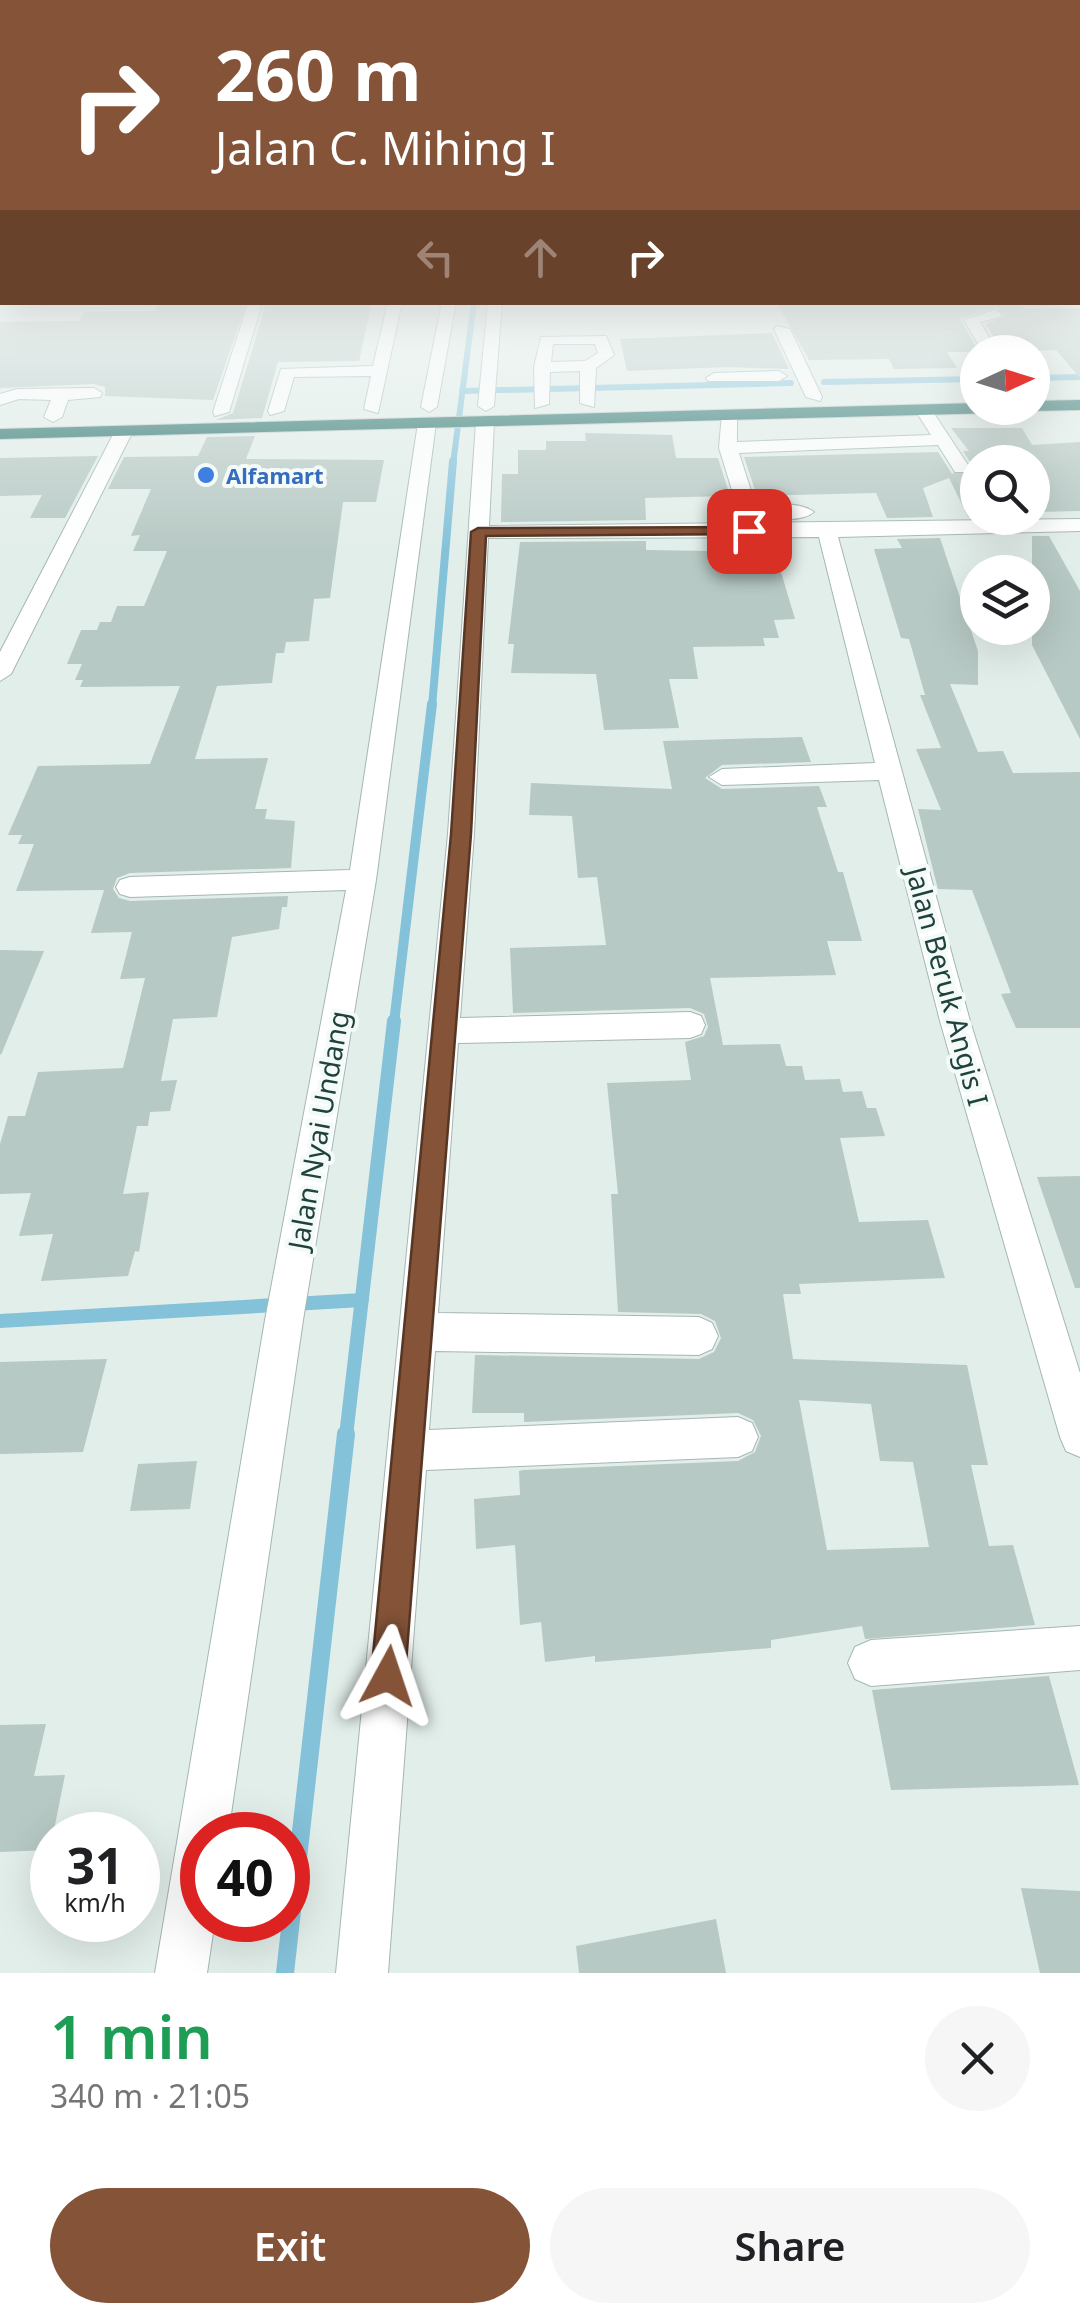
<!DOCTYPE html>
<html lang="en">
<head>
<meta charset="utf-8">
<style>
	:root { --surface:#fff; --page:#f6f6f6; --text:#202124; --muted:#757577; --accent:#845338 }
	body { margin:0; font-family:"Noto Sans",sans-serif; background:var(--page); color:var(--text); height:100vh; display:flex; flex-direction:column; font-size:38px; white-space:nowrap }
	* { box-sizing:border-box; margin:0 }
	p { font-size:32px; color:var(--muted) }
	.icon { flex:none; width:55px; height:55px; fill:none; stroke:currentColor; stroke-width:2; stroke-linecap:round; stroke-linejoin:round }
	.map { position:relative; height:1973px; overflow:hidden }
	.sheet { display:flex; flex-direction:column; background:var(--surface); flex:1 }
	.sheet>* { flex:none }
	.banner { position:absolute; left:0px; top:0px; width:1080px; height:305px; box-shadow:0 10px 40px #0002; background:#845338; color:#fff; overflow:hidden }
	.needle { width:65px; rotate:86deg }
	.controls { position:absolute; left:960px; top:335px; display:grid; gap:20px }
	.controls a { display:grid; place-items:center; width:90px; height:90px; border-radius:50%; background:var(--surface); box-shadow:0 10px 40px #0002; font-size:50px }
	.speed { position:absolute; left:30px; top:1812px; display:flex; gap:20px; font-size:50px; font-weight:700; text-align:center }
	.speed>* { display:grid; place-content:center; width:130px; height:130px; border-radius:50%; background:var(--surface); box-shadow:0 10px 40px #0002; line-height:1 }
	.speed small { font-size:25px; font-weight:400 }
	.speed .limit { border:15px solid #d22; background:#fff; color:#111 }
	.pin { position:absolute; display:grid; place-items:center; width:85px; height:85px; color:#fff; margin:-42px; border-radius:20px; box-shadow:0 5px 15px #0006 }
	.me { position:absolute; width:110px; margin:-55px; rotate:5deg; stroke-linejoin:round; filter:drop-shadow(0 0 8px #0008) }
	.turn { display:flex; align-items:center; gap:35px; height:210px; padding:0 50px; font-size:45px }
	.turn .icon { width:130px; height:130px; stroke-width:2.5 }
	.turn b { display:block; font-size:70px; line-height:85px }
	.lanes { display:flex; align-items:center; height:95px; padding:0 50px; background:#0003; justify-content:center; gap:50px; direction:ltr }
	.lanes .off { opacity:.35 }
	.round { display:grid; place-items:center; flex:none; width:105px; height:105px; border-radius:52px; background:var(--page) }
	.overview { display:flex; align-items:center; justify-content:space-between; height:170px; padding:0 50px }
	h1 { font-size:60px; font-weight:600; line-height:75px; color:#1e9e55 }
	.primary-button { display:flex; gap:20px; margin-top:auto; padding:20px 50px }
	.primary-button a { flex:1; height:115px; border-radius:60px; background:var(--accent); color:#fff; font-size:40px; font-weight:600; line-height:115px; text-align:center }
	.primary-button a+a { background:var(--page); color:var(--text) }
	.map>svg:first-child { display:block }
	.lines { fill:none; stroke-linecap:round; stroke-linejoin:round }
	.stream-far4 { stroke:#84c2da; stroke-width:6 }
	.stream-far3 { stroke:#84c2da; stroke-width:8 }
	.stream-far2 { stroke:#84c2da; stroke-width:10 }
	.stream-far1 { stroke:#84c2da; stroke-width:14 }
	.stream { stroke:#84c2da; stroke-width:18 }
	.building { fill:#b7c9c4; fill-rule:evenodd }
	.minor-tunnel { stroke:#bbccc7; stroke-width:21; stroke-dasharray:21 10; stroke-linecap:butt }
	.minor-casing { stroke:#a4b7b3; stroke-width:2 }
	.highway-casing { stroke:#c1cac9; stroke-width:2 }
	.minor { fill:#fff; fill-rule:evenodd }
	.highway { fill:#28726c; fill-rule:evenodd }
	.route { fill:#845338; stroke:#563624; stroke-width:2.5 }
	.shop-dot { fill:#3f7fe0; stroke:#f4faf8; stroke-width:4 }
	.labels { text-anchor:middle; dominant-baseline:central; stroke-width:8; stroke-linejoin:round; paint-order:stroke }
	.far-shop-label { font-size:22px; font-weight:bold; fill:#366cbe; stroke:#f4faf8; text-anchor:start }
	.street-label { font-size:28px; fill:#20423d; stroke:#f4faf8 }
</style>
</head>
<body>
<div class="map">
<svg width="1080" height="1973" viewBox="0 0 1080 1973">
	<rect width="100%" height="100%" fill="#e2eeea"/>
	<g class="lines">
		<!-- stream-far4 -->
		<path class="stream-far4" d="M1032,378L1080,377
			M824,382L978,379
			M462,391L791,383
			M453,464L474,302"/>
		<!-- stream-far3 -->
		<path class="stream-far3" d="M432,707L453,461"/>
		<!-- stream-far2 -->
		<path class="stream-far2" d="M394,1023L432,704"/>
		<!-- stream-far1 -->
		<path class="stream-far1" d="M0,1321L362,1300
			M346,1436L394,1021"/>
		<!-- stream -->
		<path class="stream" d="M285,1973L346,1434"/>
	</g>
	<!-- building -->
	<path class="building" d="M159,302H247L213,400L105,396V387L94,384L0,388V322L79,321L85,312L155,311Z
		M261,302H372L359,361L278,362L262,418L216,420L233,413L265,308Z
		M776,302H1019L1024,309L1080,308V378L1056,350L1002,352L986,324L1005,316L997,307L960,319L979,352H947L957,368L894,369L889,359L809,360Z
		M772,333L789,369L728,367L627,371L620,339Z
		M951,428H1022L1032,445L1080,442V511L1036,512L1038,516H1032V462H978V516L968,517L949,478L923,488L933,517L887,518L876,493L757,496L744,457L938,452L952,474L967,476L974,468L963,451H969Z
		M585,433L672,435L676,458H718L730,496L645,498L646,520L501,522L502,474H518V450H546V441H586Z
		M255,436L246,459L384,460L376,502H343L330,598L314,599L309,641L286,642L284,653H276L272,683L217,686L195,759L268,758L255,809H267L265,819L295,821L291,868L130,873L117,878L113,889L119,898L130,901L288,896L287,907H282L279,929L232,937L217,1017L173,1019L161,1081L177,1080L170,1111L150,1112L148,1126H137L123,1194L149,1192L139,1252L135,1251L128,1276L41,1281L53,1234L19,1236L31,1193L0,1194V1144L8,1116H25L38,1072L123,1068L145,978L120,979L132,932L91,933L104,890L16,891L34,844H18L22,835H8L38,766L150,764L180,686L80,687L83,680H75L82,664H67L81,630H97L100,622H111L117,606H144L167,551H133L140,535L131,536L151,489H108L124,457L198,456L207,437Z
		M98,456L65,518H30L42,495L0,496V458Z
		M1032,536H1049L1080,591V739L1032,645Z
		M940,538L978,651V685L950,684L978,752L1003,751L1013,773L1080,772V1028H1016L1001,994L1011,993L972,890L938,889L934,874L918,809L941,810L916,749L941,748L920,695H925L909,639L901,638L874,549L902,548L897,539Z
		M646,541V550L775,552L795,619L774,620L779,638H763L765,646L693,647L698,679H669L679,728L604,730L596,674L511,673L514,644H508L520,542Z
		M802,737L811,762L722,765L705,778L722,789L819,786L827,807H817L838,872H843L862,941H827L836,975L710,978L723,1045L780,1044L786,1066H802L805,1080L840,1079L843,1092L862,1091L867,1108H876L885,1136L840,1138L859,1222L928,1220L945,1278L799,1284L801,1294H783L793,1359L967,1365L988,1465H971L989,1546L1013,1545L1035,1625L865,1639L862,1626L771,1640V1648L595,1662V1656L545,1662L541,1622L520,1625L515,1545L476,1549L474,1499L520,1495L519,1471L523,1470L738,1461L755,1452L761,1436L753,1420L738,1413L524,1422V1413H472L475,1355L699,1359L714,1352L721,1338L715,1321L701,1314L618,1312L611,1194H618L607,1083L691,1080L685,1042L704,1036L708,1027L704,1014L690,1008L513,1013L510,948L606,945L597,877L578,878L572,816L529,815L531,783L672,789L663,741ZM799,1400L871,1404L880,1461L913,1462L929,1547L827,1550Z
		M0,950L44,951L1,1055L0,1054Z
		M1080,1176V1288H1075L1037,1177Z
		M107,1359L83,1452L0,1454V1362Z
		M197,1461L190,1509L130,1511L138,1464Z
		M1049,1676L1079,1785L891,1790L872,1690Z
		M46,1724L34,1776L65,1775L50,1850L0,1852V1725Z
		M1021,1888L1080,1891V1973H1040Z
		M716,1919L726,1973H579L576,1946Z"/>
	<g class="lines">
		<!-- minor-tunnel -->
		<path class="minor-tunnel" d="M961,468L970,482"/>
		<defs>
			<path id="minor" d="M388,302H402L378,413L364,409L371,376L294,377L284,411L270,415L268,411L281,369L373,366Z
				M442,302H456L437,407L429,412L421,407Z
				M488,302H502L494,406L486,411L478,406Z
				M254,303L261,307L229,412L215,416L213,412L247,307Z
				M995,310L1002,314L1000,317L980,322L998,352H983L964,320Z
				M777,326L790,329L822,397L820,401L806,397L774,329Z
				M606,336L614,355L596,368L594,407L580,403V371L550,372L549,404L535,408L534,367L541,337ZM553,344H595L598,353L585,361L551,362Z
				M714,373L779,371L787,376L779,381H708L706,378Z
				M94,388L102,393L100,397L68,400L62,417L53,422L44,417L51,400L19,399L0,405V394L17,389Z
				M923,405L929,406L970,468L967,472H955L938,445L739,453L754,500C773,507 798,500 814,512C797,526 752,517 736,503L719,448L722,413L737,417V442L931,435L915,410Z
				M485,417L494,422L489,526L1080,519V531L838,537L970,1021L1080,1373V1457L1066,1451L1060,1437L940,1021L879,780L722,785L709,777L722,769L875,763L819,537L488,538L474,834L460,1018L690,1012L701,1016L705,1025L701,1034L690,1038L458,1043L438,1313L699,1317L712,1323L718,1336L712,1349L699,1355L435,1351L429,1430L738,1417L752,1423L758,1437L752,1451L738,1457L426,1470L388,1973H336L448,834L476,422Z
				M427,418L436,423L376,880L303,1320L228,1835H202V1920H215L207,1973H155L265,1320L346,890L130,897L120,894L116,887L120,880L130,877L350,870L418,423Z
				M124,426L133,431L11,674L0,681V652L115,431Z
				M1080,1626V1670L871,1686L855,1679L848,1663L855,1647L871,1640Z"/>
			<path id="highway" d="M1080,400V410L1032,411L1025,408H1032V401Z
				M978,403V408H1004L996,413L0,439V429Z"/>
		</defs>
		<!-- minor casing -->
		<use href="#minor" class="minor-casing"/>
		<!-- highway casing -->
		<use href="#highway" class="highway-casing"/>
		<!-- minor -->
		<use href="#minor" class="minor"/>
		<!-- highway -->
		<use href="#highway" class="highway"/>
	</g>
	<!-- sky -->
	<linearGradient id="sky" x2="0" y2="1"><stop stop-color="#80bae2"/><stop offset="0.5" stop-color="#f2f7f6"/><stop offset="1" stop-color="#f2f7f6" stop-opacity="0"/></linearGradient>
	<rect width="1080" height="552" fill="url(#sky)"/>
	<!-- route -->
	<path class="route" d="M749,527L757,531L755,534L486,536L471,834L405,1676L400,1688L388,1693L376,1688L371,1676L451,834L471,532L478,528Z"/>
	<!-- markers -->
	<circle class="shop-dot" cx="206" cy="475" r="10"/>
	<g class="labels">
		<!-- far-shop labels -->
		<g class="far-shop-label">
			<text x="226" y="475">Alfamart</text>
		</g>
		<!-- street labels -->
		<g class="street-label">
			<text transform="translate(948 986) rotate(75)">Jalan Beruk Angis I</text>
			<text transform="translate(318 1130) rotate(-80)">Jalan Nyai Undang</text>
		</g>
	</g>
</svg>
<div class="controls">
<a><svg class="needle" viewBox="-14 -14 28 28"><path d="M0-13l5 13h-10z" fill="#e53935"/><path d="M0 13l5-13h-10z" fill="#757577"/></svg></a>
<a><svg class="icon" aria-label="search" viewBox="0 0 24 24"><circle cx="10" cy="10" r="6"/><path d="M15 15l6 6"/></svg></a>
<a><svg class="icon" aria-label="layers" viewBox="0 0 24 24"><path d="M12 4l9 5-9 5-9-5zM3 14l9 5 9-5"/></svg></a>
</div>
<div class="speed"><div>31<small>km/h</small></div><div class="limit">40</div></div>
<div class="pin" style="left:749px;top:531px;background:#d93025"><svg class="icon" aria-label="arrive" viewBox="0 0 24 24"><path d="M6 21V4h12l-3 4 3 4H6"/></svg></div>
<svg class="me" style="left:388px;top:1676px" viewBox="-20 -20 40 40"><path d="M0-17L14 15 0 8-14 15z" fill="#845338" stroke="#fff" stroke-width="4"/></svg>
<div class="banner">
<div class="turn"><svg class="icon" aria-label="right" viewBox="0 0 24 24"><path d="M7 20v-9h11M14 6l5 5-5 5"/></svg><div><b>260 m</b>Jalan C. Mihing I</div></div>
<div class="lanes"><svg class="icon off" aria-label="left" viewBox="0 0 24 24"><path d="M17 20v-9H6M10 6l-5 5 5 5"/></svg><svg class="icon off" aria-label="ahead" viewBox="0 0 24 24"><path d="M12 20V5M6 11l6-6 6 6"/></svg><svg class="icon" aria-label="right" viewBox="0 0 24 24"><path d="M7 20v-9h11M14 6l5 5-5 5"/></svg></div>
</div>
</div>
<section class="sheet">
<div class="overview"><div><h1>1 min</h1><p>340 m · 21:05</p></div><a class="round"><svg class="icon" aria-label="close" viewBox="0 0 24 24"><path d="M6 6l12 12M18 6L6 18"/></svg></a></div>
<div class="primary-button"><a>Exit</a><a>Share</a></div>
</section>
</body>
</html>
